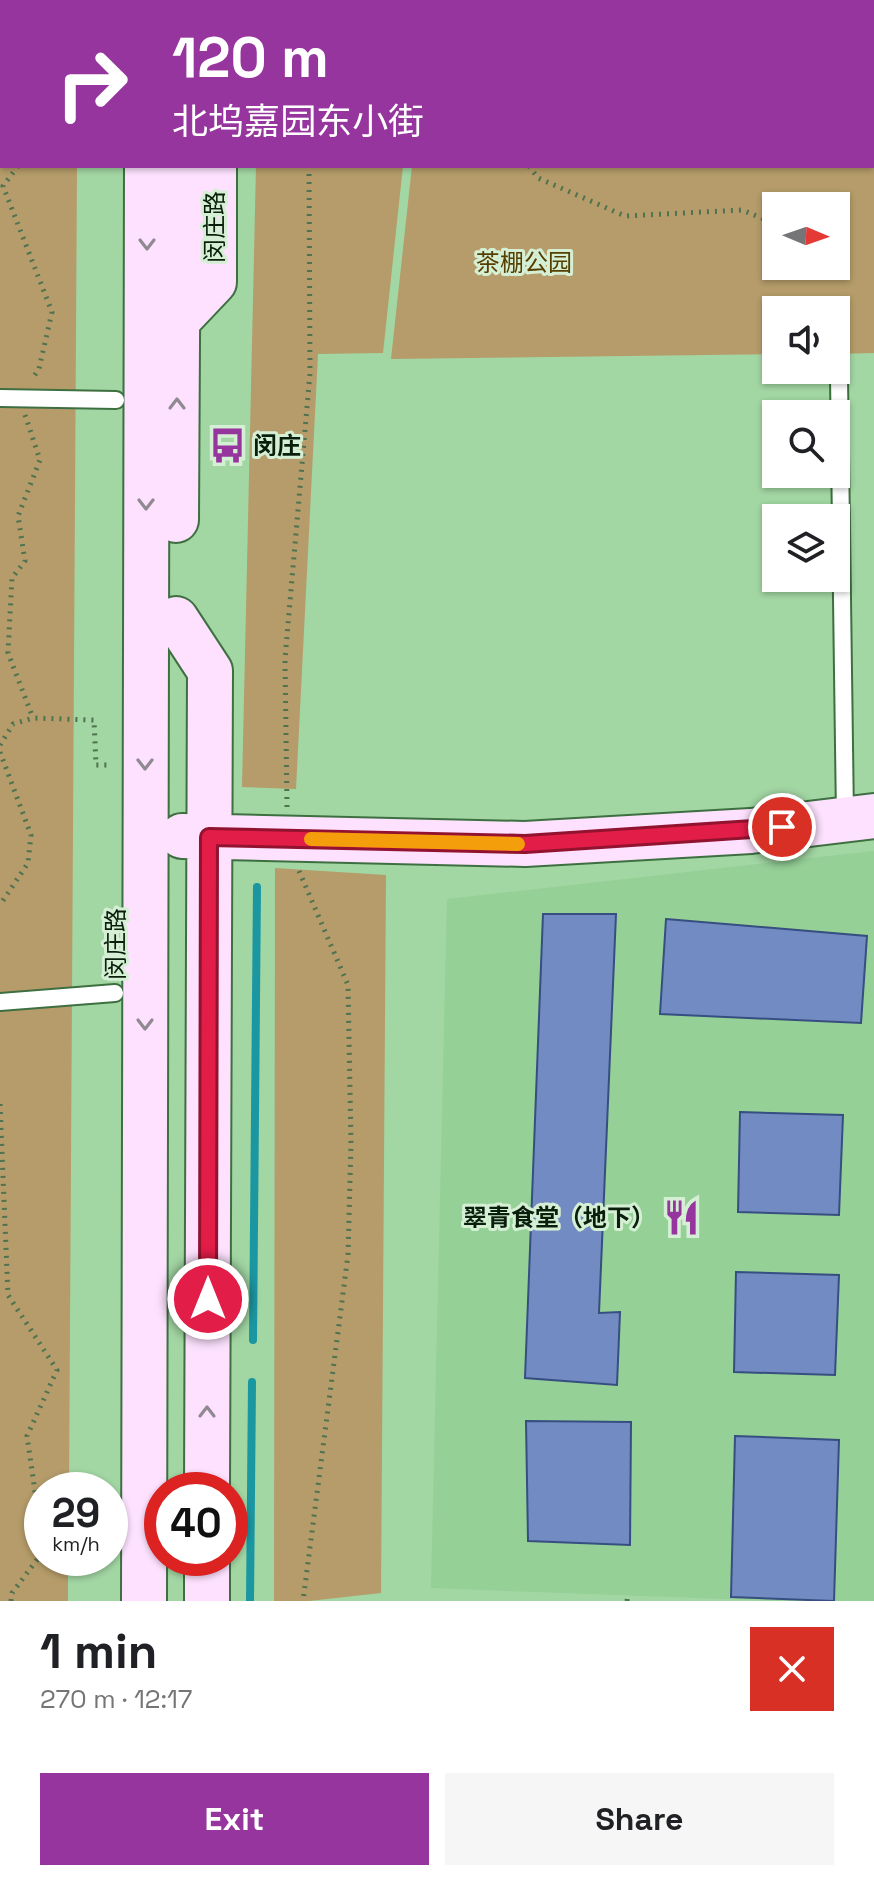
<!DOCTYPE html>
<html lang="en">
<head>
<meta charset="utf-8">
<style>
	:root { --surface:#fff; --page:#f6f6f6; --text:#202124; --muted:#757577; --accent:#96359d }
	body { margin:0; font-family:"Space Grotesk","Noto Sans SC",sans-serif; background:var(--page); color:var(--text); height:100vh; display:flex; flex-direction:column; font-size:30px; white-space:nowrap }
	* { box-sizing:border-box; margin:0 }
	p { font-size:26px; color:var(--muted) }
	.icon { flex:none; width:44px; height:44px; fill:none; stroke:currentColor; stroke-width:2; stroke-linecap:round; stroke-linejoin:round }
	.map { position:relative; height:1601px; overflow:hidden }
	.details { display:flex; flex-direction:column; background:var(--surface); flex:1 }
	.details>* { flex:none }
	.top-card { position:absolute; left:0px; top:0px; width:874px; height:168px; box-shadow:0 2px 6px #0004; background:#96359d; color:#fff; overflow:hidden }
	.needle { width:52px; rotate:92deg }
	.buttons { position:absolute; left:762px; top:192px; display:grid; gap:16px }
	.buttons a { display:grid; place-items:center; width:88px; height:88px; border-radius:0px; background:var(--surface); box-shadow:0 2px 6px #0004; font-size:40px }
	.speed { position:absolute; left:24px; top:1472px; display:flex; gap:16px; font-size:40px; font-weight:700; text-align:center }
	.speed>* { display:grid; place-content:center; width:104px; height:104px; border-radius:50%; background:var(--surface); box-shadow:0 2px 6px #0004; line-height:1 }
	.speed small { font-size:20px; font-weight:400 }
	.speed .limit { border:12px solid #d22; background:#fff; color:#111 }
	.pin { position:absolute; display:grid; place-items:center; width:68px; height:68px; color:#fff; margin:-34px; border:4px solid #fff; border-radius:50%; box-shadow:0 2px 8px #0007 }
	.me { position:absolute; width:88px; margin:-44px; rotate:0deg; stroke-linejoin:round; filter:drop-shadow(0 0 6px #0008) }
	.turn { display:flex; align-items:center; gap:28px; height:168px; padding:0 40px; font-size:36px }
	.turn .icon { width:104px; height:104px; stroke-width:2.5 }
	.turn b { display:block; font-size:56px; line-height:68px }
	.round { display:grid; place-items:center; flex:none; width:84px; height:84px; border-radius:0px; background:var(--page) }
	.headline { display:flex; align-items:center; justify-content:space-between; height:136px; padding:0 40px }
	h1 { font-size:48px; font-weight:800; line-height:60px }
	.primary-button { display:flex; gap:16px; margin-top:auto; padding:16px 40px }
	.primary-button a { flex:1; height:92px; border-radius:0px; background:var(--accent); color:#fff; font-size:32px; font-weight:800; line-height:92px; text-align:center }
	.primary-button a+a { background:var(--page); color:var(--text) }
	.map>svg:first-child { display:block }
	.built { fill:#95d097 }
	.green { fill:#b59c6a; fill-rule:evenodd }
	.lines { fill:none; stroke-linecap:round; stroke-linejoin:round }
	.stream { stroke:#1b97a2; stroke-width:8 }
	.building { fill:#728bc3; stroke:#374e81; stroke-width:2 }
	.lane-casing { stroke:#3e6f40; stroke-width:20 }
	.secondary-casing { stroke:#3e6f40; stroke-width:48 }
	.path { stroke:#4f7250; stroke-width:5; stroke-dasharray:2 6; stroke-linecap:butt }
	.lane { stroke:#fff; stroke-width:16 }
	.secondary { stroke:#fde1fe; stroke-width:44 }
	.oneway { stroke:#8f8991 }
	.route-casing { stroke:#92132f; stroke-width:20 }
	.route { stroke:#e11d48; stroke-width:14 }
	.slow { stroke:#f59e0b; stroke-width:14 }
	.labels { text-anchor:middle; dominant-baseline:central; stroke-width:6; stroke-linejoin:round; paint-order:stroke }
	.street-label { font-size:24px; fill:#091e0b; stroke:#d5efd5 }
	.park-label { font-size:24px; fill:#563f00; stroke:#d5efd5 }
	.poi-label { font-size:24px; font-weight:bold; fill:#091e0b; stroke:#d5efd5; text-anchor:start }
</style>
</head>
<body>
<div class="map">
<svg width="874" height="1601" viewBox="0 0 874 1601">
	<rect width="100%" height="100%" fill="#a2d6a3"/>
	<!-- built -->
	<path class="built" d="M874,851V1601H778L431,1588L447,899Z"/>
	<!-- green -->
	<path class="green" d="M0,0H78L2,2V166H77L69,1490H42V1558H68V1601H0Z
		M421,0H874V353L836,354V310H776V354L391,359L412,166H872V2ZM776,206H836V266H776Z
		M256,166H403L383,353L318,354L296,789L242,787Z
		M275,868L386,875L381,1593L309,1601H274Z"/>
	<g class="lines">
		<!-- stream -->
		<path class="stream" d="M253,1340L257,887
			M250,1601L252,1382"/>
	</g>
	<!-- building -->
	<path class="building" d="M543,914H616L599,1313L620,1312L617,1385L525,1378Z
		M666,919L867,936L861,1023L660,1014Z
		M740,1112L843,1115L839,1215L738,1212Z
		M736,1272L839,1275L835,1375L734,1372Z
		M526,1421L631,1422L630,1545L528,1541Z
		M735,1436L839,1440L834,1601L731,1597Z"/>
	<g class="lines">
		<defs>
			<path id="lane" d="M839,378L845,818
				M0,398L116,400
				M0,1002L115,993"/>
			<path id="secondary" d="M148,2V0
				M179,2V0
				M215,2V0
				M177,321L214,282V166
				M176,520L178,166
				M176,619L210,671L207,1490
				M182,836L525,844L751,831L874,816
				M144,1601L147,166
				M207,1601V1558"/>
		</defs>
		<!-- lane casing -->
		<use href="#lane" class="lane-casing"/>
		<!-- secondary casing -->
		<use href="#secondary" class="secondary-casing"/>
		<!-- path -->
		<path class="path" d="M26,0V2
			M327,2L328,0
			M534,2L535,0
			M18,166L3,186L52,312L39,369L32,379
			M529,166L538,178L625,216L742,210L776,224
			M25,415L40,460L18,516L25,561L12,578L8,653L33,718
			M0,745L13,724L33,718L94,720L96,765H112
			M0,752L31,835L28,863L0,905
			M287,807L285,659L310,373L309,166
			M299,871L348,985L351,1143L348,1255L303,1601
			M0,1104L8,1295L57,1370L27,1436L42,1540
			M11,1601L12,1593L42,1553
			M627,1601L628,1593"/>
		<!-- lane -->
		<use href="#lane" class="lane"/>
		<!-- secondary -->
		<use href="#secondary" class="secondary"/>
	</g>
	<!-- one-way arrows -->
	<defs><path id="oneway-chevron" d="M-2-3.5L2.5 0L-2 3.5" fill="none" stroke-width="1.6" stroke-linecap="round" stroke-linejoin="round" transform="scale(2)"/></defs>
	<g class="oneway">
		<use href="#oneway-chevron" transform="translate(147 244) rotate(90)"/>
		<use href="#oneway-chevron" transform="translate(177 404) rotate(-90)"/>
		<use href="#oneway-chevron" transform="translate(146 504) rotate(90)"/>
		<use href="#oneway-chevron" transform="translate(145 764) rotate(90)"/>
		<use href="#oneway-chevron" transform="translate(145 1024) rotate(90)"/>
		<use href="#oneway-chevron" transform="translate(207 1412) rotate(-90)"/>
	</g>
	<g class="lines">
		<defs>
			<path id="route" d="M208,1299L209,837L525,844L782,827"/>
		</defs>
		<!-- route casing -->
		<use href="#route" class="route-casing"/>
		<!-- route -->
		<use href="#route" class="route"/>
		<!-- slow -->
		<path class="slow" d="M311,839L518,844"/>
	</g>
	<!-- icons -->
	<defs>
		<symbol id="bus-bare" viewBox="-9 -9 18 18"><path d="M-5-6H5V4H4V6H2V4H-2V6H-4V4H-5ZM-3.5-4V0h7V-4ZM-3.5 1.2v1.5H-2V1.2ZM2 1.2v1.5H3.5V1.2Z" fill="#96359d" stroke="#d5efd5" stroke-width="2.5" paint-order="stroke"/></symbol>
		<symbol id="restaurant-bare" viewBox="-9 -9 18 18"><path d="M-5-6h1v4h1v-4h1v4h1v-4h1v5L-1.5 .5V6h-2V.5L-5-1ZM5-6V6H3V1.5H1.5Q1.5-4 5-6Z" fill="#96359d" stroke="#d5efd5" stroke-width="2.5" paint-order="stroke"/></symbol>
	</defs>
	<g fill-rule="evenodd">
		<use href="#bus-bare" x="202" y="420" width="51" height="51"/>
		<use href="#restaurant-bare" x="656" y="1192" width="51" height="51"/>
	</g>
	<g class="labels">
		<!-- street labels -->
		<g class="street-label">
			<text transform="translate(214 227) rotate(-90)">闵庄路</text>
			<text transform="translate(115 944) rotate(-90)">闵庄路</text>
		</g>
		<!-- park labels -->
		<g class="park-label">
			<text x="524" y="262">茶棚公园</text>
		</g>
		<!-- poi labels -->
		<g class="poi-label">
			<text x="253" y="445">闵庄</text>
			<text x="655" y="1217" text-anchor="end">翠青食堂（地下）</text>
		</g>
	</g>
</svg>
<div class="buttons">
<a><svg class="needle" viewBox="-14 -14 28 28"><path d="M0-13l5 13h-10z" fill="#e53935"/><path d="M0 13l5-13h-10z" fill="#757577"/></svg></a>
<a><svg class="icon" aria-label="sound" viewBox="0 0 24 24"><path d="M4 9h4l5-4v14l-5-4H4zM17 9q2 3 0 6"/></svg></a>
<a><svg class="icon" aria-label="search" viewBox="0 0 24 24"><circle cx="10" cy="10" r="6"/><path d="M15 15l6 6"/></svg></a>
<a><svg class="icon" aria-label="layers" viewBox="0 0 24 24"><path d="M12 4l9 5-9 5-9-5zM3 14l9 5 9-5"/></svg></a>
</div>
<div class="speed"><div>29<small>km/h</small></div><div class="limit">40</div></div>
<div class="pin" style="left:782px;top:827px;background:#d93025"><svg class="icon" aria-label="arrive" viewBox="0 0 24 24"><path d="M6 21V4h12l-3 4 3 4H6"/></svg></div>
<svg class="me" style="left:208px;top:1299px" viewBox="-20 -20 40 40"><circle r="17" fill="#e11d48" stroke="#fff" stroke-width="3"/><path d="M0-11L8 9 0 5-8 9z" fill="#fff"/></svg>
<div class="top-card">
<div class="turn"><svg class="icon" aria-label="right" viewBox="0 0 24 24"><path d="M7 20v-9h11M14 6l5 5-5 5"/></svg><div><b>120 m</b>北坞嘉园东小街</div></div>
</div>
</div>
<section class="details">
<div class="headline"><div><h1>1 min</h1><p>270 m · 12:17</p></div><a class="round" style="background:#d93025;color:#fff"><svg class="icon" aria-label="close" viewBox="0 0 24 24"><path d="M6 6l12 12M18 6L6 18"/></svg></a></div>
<div class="primary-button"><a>Exit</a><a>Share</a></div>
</section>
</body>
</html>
